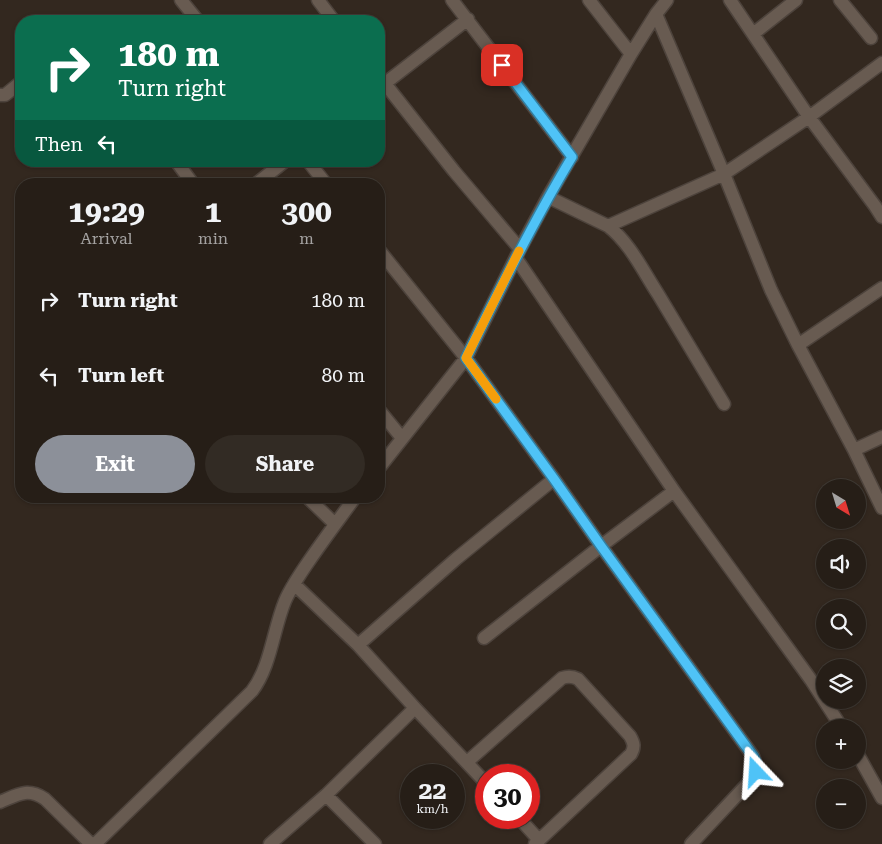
<!DOCTYPE html>
<html lang="en">
<head>
<meta charset="utf-8">
<style>
	:root { --surface:#261e17; --page:#322b24; --text:#f1f3f6; --muted:#a4a2a1; --line:#423c36; --accent:#8c9099 }
	body { margin:0; font-family:"Roboto Serif",serif; background:var(--page); color:var(--text); height:100vh; display:flex; flex-direction:column; font-size:19px; white-space:nowrap }
	* { box-sizing:border-box; margin:0 }
	p { font-size:16px; color:var(--muted) }
	.icon { flex:none; width:28px; height:28px; fill:none; stroke:currentColor; stroke-width:2; stroke-linecap:round; stroke-linejoin:round }
	.map { position:relative; flex:1; overflow:hidden }
	.details { position:absolute; left:15px; top:178px; width:370px; height:325px; display:flex; flex-direction:column; background:var(--surface); border-radius:20px; box-shadow:0 1px 4px #0004,0 0 0 1px var(--line) }
	.details>* { flex:none }
	.banner { position:absolute; left:15px; top:15px; width:370px; height:152px; border-radius:20px; box-shadow:0 1px 4px #0004,0 0 0 1px var(--line); background:#0b6e4f; color:#fff; overflow:hidden }
	.needle { width:32px; rotate:142deg }
	.fabs { position:absolute; left:816px; top:479px; display:grid; gap:10px }
	.fabs a { display:grid; place-items:center; width:50px; height:50px; border-radius:50%; background:var(--surface); box-shadow:0 1px 4px #0004,0 0 0 1px var(--line); font-size:25px }
	.speed { position:absolute; left:400px; top:764px; display:flex; gap:10px; font-size:25px; font-weight:700; text-align:center }
	.speed>* { display:grid; place-content:center; width:65px; height:65px; border-radius:50%; background:var(--surface); box-shadow:0 1px 4px #0004,0 0 0 1px var(--line); line-height:1 }
	.speed small { font-size:12px; font-weight:400 }
	.speed .limit { border:8px solid #d22; background:#fff; color:#111 }
	.pin { position:absolute; display:grid; place-items:center; width:42px; height:42px; color:#fff; margin:-21px; border-radius:10px; box-shadow:0 2px 8px #0006 }
	.me { position:absolute; width:55px; margin:-28px; rotate:340deg; stroke-linejoin:round; filter:drop-shadow(0 0 4px #0008) }
	.turn { display:flex; align-items:center; gap:18px; height:105px; padding:0 20px; font-size:22px }
	.turn .icon { width:65px; height:65px; stroke-width:2.5 }
	.turn b { display:block; font-size:35px; line-height:42px }
	.then { display:flex; align-items:center; height:48px; padding:0 20px; background:#0003; gap:10px; font-size:19px }
	.eta { display:flex; justify-content:space-evenly; align-items:center; height:85px; text-align:center }
	.eta b { font-size:30px; font-weight:700; line-height:35px }
	.action { display:flex; gap:10px; margin-top:auto; padding:10px 20px }
	.action a { flex:1; height:58px; border-radius:30px; background:var(--accent); color:#fff; font-size:20px; font-weight:700; line-height:58px; text-align:center }
	.action a+a { background:var(--page); color:var(--text) }
	ul { padding:0; list-style:none }
	li { display:flex; align-items:center; gap:15px; height:75px; padding:0 20px }
	li div { flex:1 }
	li b { display:block; font-size:19px }
	li em { font-style:normal }
	.map>svg:first-child { display:block }
	.lines { fill:none; stroke-linecap:round; stroke-linejoin:round }
	.minor-casing { stroke:#4d433c; stroke-width:15 }
	.minor { stroke:#685b51; stroke-width:12 }
	.route-casing { stroke:#337fa1; stroke-width:12 }
	.route { stroke:#4fc3f7; stroke-width:9 }
	.slow { stroke:#f59e0b; stroke-width:9 }
</style>
</head>
<body>
<div class="map">
<svg width="882" height="844" viewBox="0 0 882 844">
	<rect width="100%" height="100%" fill="#33281f"/>
	<g class="lines">
		<defs>
			<path id="minor" d="M181,0L198,21
				M318,0L334,21
				M452,0L572,157
				M589,0L631,54
				M730,0L809,117L875,206L882,217
				M840,0L871,38
				M656,14L724,174L771,290L798,345L854,450L882,508
				M753,34L796,0
				M379,76L454,171L520,249
				M379,88L468,19
				M0,95H5L21,82
				M176,161L193,184
				M308,161L326,184
				M256,184L285,161
				M548,197L608,226C630,243 643,271 658,294C680,331 702,367 724,404
				M608,226L724,174L809,117L882,63
				M379,250L466,358L554,479L601,546L753,756C757,765 757,770 753,778L691,844
				M516,258L674,491L811,680L842,728
				M798,345L882,288
				M379,410L402,438
				M854,450L882,437
				M379,468L466,358L520,249L548,197L631,54L656,14L667,0
				M306,496L335,524
				M294,584L358,645L415,708L486,783
				M484,638L601,546L674,491
				M358,645L456,559L554,479
				M858,755L882,798
				M467,762L562,678C568,676 572,676 578,679L630,736C634,743 635,747 631,754L535,844
				M326,795L375,844
				M0,802C17,795 27,787 45,799L91,844
				M519,818L539,840
				M95,844L252,691C271,666 273,630 285,601C291,587 300,574 309,561C324,539 340,518 356,496
				M270,844L326,795L415,708"/>
		</defs>
		<!-- minor casing -->
		<use href="#minor" class="minor-casing"/>
		<!-- minor -->
		<use href="#minor" class="minor"/>
	</g>
	<g class="lines">
		<defs>
			<path id="route" d="M502,65L572,157C533,222 499,290 466,358L554,479L601,546L753,756L757,764L756,772"/>
		</defs>
		<!-- route casing -->
		<use href="#route" class="route-casing"/>
		<!-- route -->
		<use href="#route" class="route"/>
		<!-- slow -->
		<path class="slow" d="M496,399L466,358L519,251"/>
	</g>
</svg>
<div class="fabs">
<a><svg class="needle" viewBox="-14 -14 28 28"><path d="M0-13l5 13h-10z" fill="#e53935"/><path d="M0 13l5-13h-10z" fill="#a4a2a1"/></svg></a>
<a><svg class="icon" aria-label="sound" viewBox="0 0 24 24"><path d="M4 9h4l5-4v14l-5-4H4zM17 9q2 3 0 6"/></svg></a>
<a><svg class="icon" aria-label="search" viewBox="0 0 24 24"><circle cx="10" cy="10" r="6"/><path d="M15 15l6 6"/></svg></a>
<a><svg class="icon" aria-label="layers" viewBox="0 0 24 24"><path d="M12 4l9 5-9 5-9-5zM3 14l9 5 9-5"/></svg></a>
<a>+</a>
<a>−</a>
</div>
<div class="speed"><div>22<small>km/h</small></div><div class="limit">30</div></div>
<div class="pin" style="left:502px;top:65px;background:#d93025"><svg class="icon" aria-label="arrive" viewBox="0 0 24 24"><path d="M6 21V4h12l-3 4 3 4H6"/></svg></div>
<svg class="me" style="left:756px;top:772px" viewBox="-20 -20 40 40"><path d="M0-17L14 15 0 8-14 15z" fill="#4fc3f7" stroke="#fff" stroke-width="4"/></svg>
<div class="banner">
<div class="turn"><svg class="icon" aria-label="right" viewBox="0 0 24 24"><path d="M7 20v-9h11M14 6l5 5-5 5"/></svg><div><b>180 m</b>Turn right</div></div>
<div class="then">Then<svg class="icon" aria-label="left" viewBox="0 0 24 24"><path d="M17 20v-9H6M10 6l-5 5 5 5"/></svg></div>
</div>
<section class="details">
<div class="eta">
<div><b>19:29</b><p>Arrival</p></div>
<div><b>1</b><p>min</p></div>
<div><b>300</b><p>m</p></div>
</div>
<ul>
<li><svg class="icon" aria-label="right" viewBox="0 0 24 24"><path d="M7 20v-9h11M14 6l5 5-5 5"/></svg><div><b>Turn right</b></div><em>180 m</em></li>
<li><svg class="icon" aria-label="left" viewBox="0 0 24 24"><path d="M17 20v-9H6M10 6l-5 5 5 5"/></svg><div><b>Turn left</b></div><em>80 m</em></li>
</ul>
<div class="action"><a>Exit</a><a>Share</a></div>
</section>
</div>
</body>
</html>
